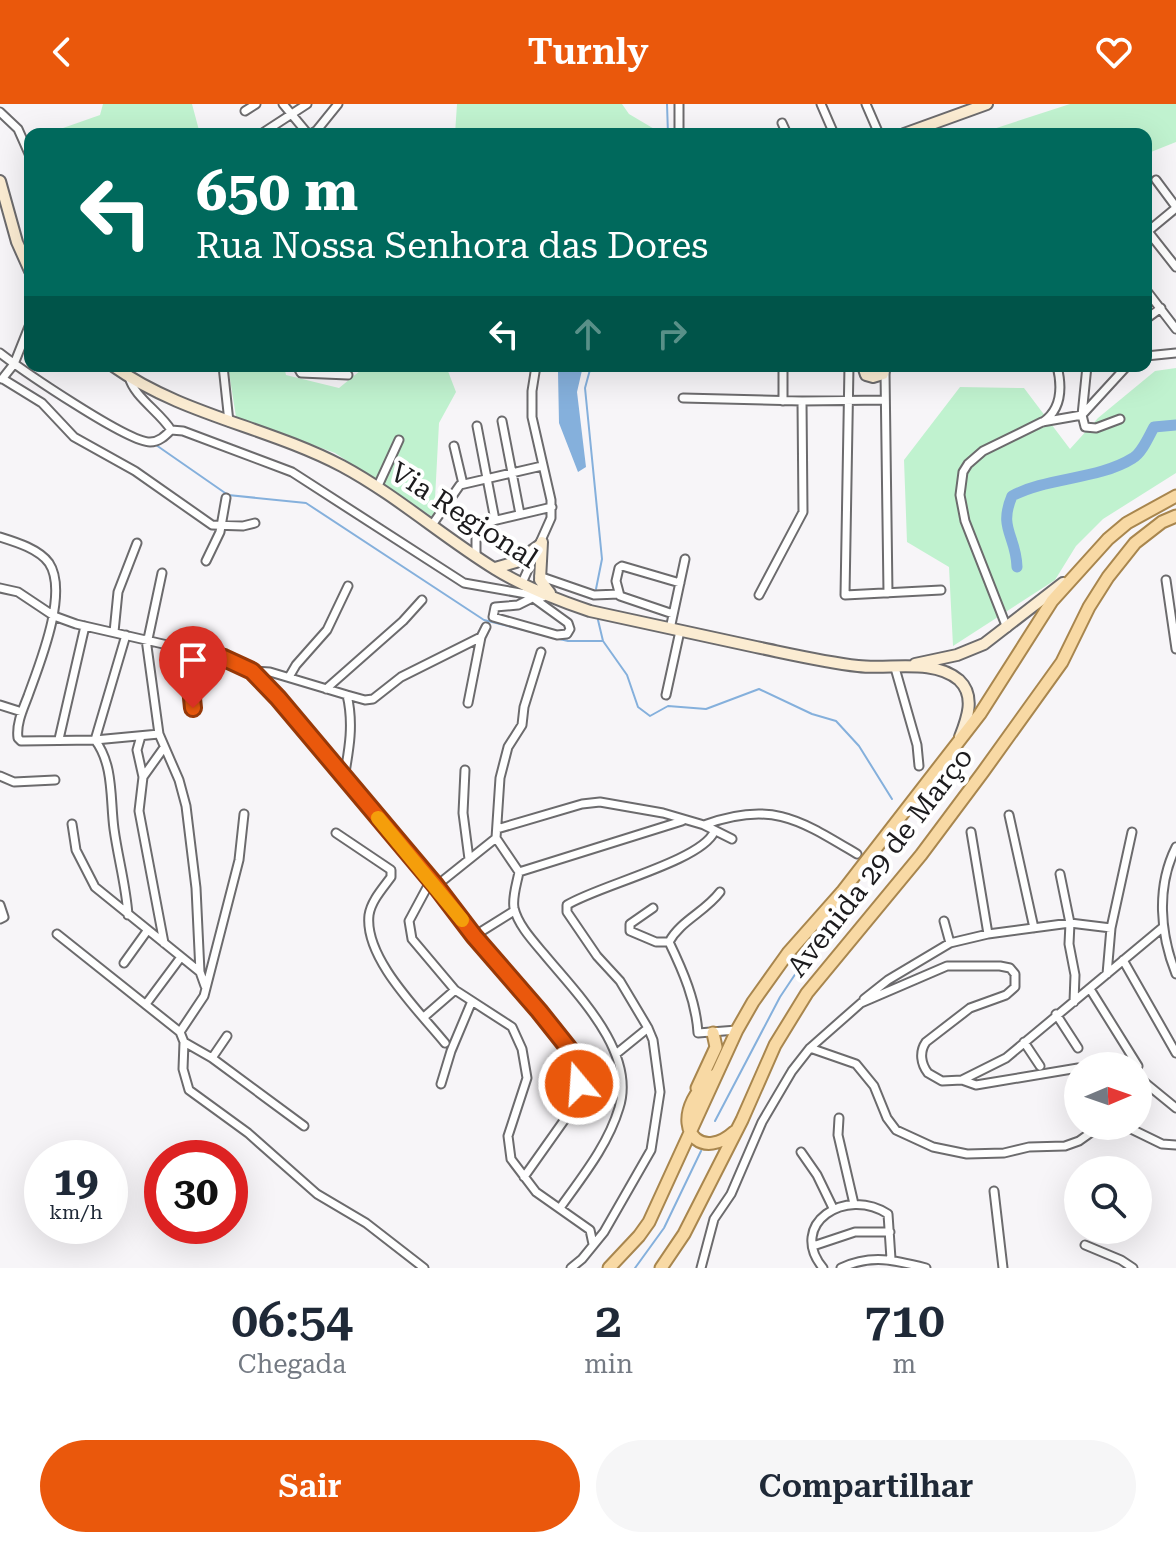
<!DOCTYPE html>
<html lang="pt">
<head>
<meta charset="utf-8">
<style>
	:root { --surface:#fff; --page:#f6f6f7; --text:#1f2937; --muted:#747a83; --accent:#ea580c }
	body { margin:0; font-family:"Roboto Serif",serif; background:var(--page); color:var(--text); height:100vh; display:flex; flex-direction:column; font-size:30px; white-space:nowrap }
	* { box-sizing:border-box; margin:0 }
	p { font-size:26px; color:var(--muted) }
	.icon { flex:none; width:44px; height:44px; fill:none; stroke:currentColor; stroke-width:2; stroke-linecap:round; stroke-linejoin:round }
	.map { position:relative; height:1164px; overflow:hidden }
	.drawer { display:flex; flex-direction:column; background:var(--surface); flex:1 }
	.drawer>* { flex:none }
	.banner { position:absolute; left:24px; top:24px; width:1128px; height:244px; border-radius:16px; box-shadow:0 8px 32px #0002; background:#00695c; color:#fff; overflow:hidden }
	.needle { width:52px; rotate:88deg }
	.buttons { position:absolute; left:1064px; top:948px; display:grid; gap:16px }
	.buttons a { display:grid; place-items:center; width:88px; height:88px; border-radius:50%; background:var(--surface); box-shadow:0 8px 32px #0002; font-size:40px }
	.speed { position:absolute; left:24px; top:1036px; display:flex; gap:16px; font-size:40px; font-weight:700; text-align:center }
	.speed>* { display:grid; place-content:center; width:104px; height:104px; border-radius:50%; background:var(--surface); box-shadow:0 8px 32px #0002; line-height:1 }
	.speed small { font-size:20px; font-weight:400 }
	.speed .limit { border:12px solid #d22; background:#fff; color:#111 }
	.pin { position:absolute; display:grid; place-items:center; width:68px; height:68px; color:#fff; margin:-82px -34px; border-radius:50% 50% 50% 0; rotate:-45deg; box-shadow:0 0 8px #0007 }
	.pin .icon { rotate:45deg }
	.me { position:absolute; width:88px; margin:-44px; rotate:342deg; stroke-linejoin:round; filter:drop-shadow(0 0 6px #0008) }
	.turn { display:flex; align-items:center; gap:28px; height:168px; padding:0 40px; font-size:36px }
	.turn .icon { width:104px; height:104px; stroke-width:2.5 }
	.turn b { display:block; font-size:56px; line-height:68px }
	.lanes { display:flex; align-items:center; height:76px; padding:0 40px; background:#0003; justify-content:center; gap:40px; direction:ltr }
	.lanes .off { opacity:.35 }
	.eta { display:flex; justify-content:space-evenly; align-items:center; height:136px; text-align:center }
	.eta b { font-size:48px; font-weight:600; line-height:56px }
	.action { display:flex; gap:16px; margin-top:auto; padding:16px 40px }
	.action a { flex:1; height:92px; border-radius:48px; background:var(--accent); color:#fff; font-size:32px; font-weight:600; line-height:92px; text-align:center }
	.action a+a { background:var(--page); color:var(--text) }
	header { display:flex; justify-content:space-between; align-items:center; height:104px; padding:0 40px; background:var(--accent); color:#fff; font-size:36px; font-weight:600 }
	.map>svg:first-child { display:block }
	.green { fill:#c0f2cf }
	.water { fill:#85b0dc }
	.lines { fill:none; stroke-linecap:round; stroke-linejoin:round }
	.stream { stroke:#85b0dc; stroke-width:2 }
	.river { stroke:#85b0dc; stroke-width:11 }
	.street-casing { stroke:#6c6b6d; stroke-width:11 }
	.secondary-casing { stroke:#6c6b6d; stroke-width:14 }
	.primary-casing { stroke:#a8864e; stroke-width:15 }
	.street { stroke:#fff; stroke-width:7 }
	.secondary { stroke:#fbecd2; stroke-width:10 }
	.primary { stroke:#f8d9a4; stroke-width:11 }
	.route-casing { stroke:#983908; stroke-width:20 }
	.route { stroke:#ea580c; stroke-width:14 }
	.slow { stroke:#f59e0b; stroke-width:14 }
	.labels { text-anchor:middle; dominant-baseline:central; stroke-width:8; stroke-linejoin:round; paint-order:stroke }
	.street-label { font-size:28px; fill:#1c1b1d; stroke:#fff }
</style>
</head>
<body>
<header><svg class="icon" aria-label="back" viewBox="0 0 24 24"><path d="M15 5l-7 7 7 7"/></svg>Turnly<svg class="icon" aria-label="heart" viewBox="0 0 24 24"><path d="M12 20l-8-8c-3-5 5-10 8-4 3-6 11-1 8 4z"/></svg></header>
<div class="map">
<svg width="1176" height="1164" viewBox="0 0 1176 1164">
	<rect width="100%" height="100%" fill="#f7f5f8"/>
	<!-- green -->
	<path class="green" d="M103,0H192L200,30H46L100,11Z
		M457,0H622L629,10L656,26V30H455Z
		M1070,0H1176V38L1146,50V30H978Z
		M228,262H284L286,271L339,284L366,262H446L456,288L439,319L434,414L335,349L236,313Z
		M1176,264V369L1103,415L1076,442L1055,476L953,542L949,463L907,438L904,356L960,283L1024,284L1070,345L1098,314L1155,267Z"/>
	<!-- water -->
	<path class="water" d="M560,262H583L577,288L586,363L578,368L559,319L558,268Z"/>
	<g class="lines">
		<!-- stream -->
		<path class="stream" d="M667,0L668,30
			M591,262L585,284L602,455L596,485
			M156,341L228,391L306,399L484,516L548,532
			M598,516L603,537L627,571L638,603L650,612L668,602L706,605L759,585L812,610L836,617L859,642L892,695
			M555,534L568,537H603
			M715,1017L780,893L796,869L854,801
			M635,1164L664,1124L701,1047"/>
		<!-- river -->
		<path class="river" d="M1017,463C1016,431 998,425 1012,392C1047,373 1098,376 1133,354C1142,349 1149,332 1154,323L1176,321"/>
		<defs>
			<path id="street" d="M283,0L308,30
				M821,0L834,30
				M866,0L879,30
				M245,7L256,0
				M0,8L18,25L30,52
				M782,19L787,30
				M261,30L307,0
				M311,30L317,26L338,0
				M679,30V0
				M1156,76L1176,103
				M1146,125L1176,163
				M1147,128L1176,104
				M1146,186L1176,225
				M1146,215L1161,204
				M0,249C22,266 127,338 150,338C159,338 165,332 171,326
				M1146,252L1176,249
				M223,262L229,318
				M297,262L301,269L348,271
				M348,262H350
				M783,262V297
				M849,262L845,491L941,486
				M1087,262L1082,311L1085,323L1096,324L1120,315
				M885,268L888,489
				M129,273C134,293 160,308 171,326L183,327L292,368L464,479L543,493
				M2,275L14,260L30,220
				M3,275L42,299L74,333L135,367L212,421L243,422L255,419
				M683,294L802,297L885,296
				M502,317L520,410
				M1043,318C1062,305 1062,282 1057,262
				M477,322L495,416
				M454,342L463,380
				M377,384L399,336
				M432,421L460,381L542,362
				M0,433C16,438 39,445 49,459C69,489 39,561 28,592C23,605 16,620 18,634L21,637L95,636L159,630
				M476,451V421L552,403
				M206,457L220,428L226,394
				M539,472L594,491L619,490
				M1166,476L1176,545
				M522,479L551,414V396L532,313V287L536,262
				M0,484L18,488L54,512L76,520L224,554L252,567L278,594L436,782L474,832L539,907L575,957L579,980L570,1008L524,1073
				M759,491L803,408L802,297
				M532,494L518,501L495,503L493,513L557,531L567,530L570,525L568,519L532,493
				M673,510L620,492L616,477L619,464L622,462L680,479
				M1007,524L965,417L960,391L963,368L968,360L983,347L1042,318L1082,311L1127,262
				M670,525L685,455
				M114,528L118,488L137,439
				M146,535L159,630L179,676L186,702L196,784L200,868
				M148,535L162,469
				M187,544L193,604
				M895,564L917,641L919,662
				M252,567L270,568L347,591C354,620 349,646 344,674
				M289,573L296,561L327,526L348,482
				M326,585L403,517L422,496
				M347,591L365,596L373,595L401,573L481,533
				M666,591L680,527
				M468,599L481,533L486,523
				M0,601L22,608
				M141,632L137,646L143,673L139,707L164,839
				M59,635L85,522
				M95,636C114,661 110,695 114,725C118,754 126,782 128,811
				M95,636L126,531
				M465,666L463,709L469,755
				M0,672L14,678L55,676
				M143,673L163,645
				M1009,711L1034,824
				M72,720L76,746L95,783L200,868L205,882
				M704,721C772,696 800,716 857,750
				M497,725L582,700L600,698L663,709L704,721L732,735
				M971,728L988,830
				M336,729L391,766V773C383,784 371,797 369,811C364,854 419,907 445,939
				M1176,743C1156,783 1160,830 1176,870
				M519,768L496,734L500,674L508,643L522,621L524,603L541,548
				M1060,770L1070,819L1069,840L1075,871L1074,898
				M431,776L409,817L412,835L455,886L512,923L522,945L527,974L508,1032L511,1055L536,1088L590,1126L593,1140
				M436,782L496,734
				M0,801L4,813L0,815
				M653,804L630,820V827L656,838H669
				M944,817L950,839
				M57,830L180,928L184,938L212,954L304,1022
				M474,832L514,807
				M669,838C683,867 696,897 698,929L737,926
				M669,838C680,817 705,808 720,788
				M1123,856L1176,949
				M124,859L147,827
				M1107,870L1111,824L1132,728
				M1090,885L1138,962
				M864,895L888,876L950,839L988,830L1070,819L1111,824
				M146,900L181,853
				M1056,910L1078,944
				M424,913L455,886
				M180,928L204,892L239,756L244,710
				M184,938L183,965L189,986L248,1029L317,1090L366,1119L424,1164
				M1024,938L1040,962
				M810,944L861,899L947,862H1000L1010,864L1015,870V883L1006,891L970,904L926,938C919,948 921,960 928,969L942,977L962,976L976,981L1078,964
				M616,950L648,924
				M212,954L227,932
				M1138,973L1176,1004
				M962,976L1006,954L1162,824
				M441,980L451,947L472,897
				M839,1014L838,1031L854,1100
				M1125,1022L1162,1040L1176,1041
				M801,1048L817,1071L833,1104
				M994,1087L1003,1164
				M560,1104C582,1073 608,1041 619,1004C637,948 576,889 544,850C533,837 518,821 514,804C512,793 517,779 519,768L682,717
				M1085,1141L1121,1156L1133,1164
				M813,1142L855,1128H890
				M571,1164L582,1155L604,1128L651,1046L660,988L653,936L648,924L620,877L597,852L567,808V801C597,782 701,757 714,728
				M701,1164L714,1115L731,1090L762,1018L792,967L810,944L856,960L874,982L887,1014L896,1026L933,1043L967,1050L1004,1049L1029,1043L1065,1042L1079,1037L1100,1022
				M823,1164C787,1120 846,1082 888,1110L891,1155
				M841,1164C871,1150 895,1156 926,1164"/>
			<path id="secondary" d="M904,30L987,0
				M0,77L17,138L30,167
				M113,262C182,311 268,323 342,362C396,391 443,433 495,465C524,483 557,496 590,507C645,519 701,531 756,543C790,550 824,558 858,562C889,566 933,554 959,576C976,592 967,615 960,633
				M863,262L866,271L873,273L883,270L885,262
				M542,438L540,476L550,489
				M495,464L516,458L540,441
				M915,560L957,551L984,540L1063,479"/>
			<path id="primary" d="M715,971C707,978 698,986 693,996C676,1030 704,1055 734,1028
				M697,984L716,943L713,929
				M609,1164L639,1132L649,1118L737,926L753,898L788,849L842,788L980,610L1052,497L1108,435L1127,419L1176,392
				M661,1164L684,1130L742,1016L775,941L807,889L921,751L983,668L1062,558L1089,503L1108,473L1135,439L1162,418L1176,412"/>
		</defs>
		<!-- street casing -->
		<use href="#street" class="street-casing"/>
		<!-- secondary casing -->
		<use href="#secondary" class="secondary-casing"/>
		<!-- primary casing -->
		<use href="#primary" class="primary-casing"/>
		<!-- street -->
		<use href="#street" class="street"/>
		<!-- secondary -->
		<use href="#secondary" class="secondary"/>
		<!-- primary -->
		<use href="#primary" class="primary"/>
	</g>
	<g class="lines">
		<defs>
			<path id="route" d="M193,604L187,544L224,554L252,567L278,594L436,782L474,832L539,907L570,946L575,957L579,980"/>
		</defs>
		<!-- route casing -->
		<use href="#route" class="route-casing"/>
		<!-- route -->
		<use href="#route" class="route"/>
		<!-- slow -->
		<path class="slow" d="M378,714L462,816"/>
	</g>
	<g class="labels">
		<!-- street labels -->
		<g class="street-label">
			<text transform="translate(464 411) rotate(33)">Via Regional</text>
			<text transform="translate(880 758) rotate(-52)">Avenida 29 de Março</text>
		</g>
	</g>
</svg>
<div class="buttons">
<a><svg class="needle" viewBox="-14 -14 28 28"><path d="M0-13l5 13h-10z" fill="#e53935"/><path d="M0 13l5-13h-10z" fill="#747a83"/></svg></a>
<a><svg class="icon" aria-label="search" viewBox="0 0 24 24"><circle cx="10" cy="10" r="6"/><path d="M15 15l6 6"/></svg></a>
</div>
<div class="speed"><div>19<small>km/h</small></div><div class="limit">30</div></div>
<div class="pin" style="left:193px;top:604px;background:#d93025"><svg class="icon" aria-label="arrive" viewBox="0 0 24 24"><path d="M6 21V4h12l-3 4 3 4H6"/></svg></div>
<svg class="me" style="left:579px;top:980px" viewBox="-20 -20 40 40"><circle r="17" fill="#ea580c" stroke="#fff" stroke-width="3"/><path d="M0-11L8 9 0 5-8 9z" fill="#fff"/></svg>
<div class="banner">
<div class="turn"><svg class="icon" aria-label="left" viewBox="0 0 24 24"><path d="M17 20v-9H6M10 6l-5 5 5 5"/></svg><div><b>650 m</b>Rua Nossa Senhora das Dores</div></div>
<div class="lanes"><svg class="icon" aria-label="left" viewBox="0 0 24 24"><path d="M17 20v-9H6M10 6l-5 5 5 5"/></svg><svg class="icon off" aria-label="ahead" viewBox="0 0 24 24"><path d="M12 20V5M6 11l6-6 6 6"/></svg><svg class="icon off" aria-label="right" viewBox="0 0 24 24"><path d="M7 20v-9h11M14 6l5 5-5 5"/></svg></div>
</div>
</div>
<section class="drawer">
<div class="eta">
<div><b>06:54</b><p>Chegada</p></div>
<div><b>2</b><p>min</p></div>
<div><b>710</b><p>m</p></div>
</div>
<div class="action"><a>Sair</a><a>Compartilhar</a></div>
</section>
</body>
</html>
